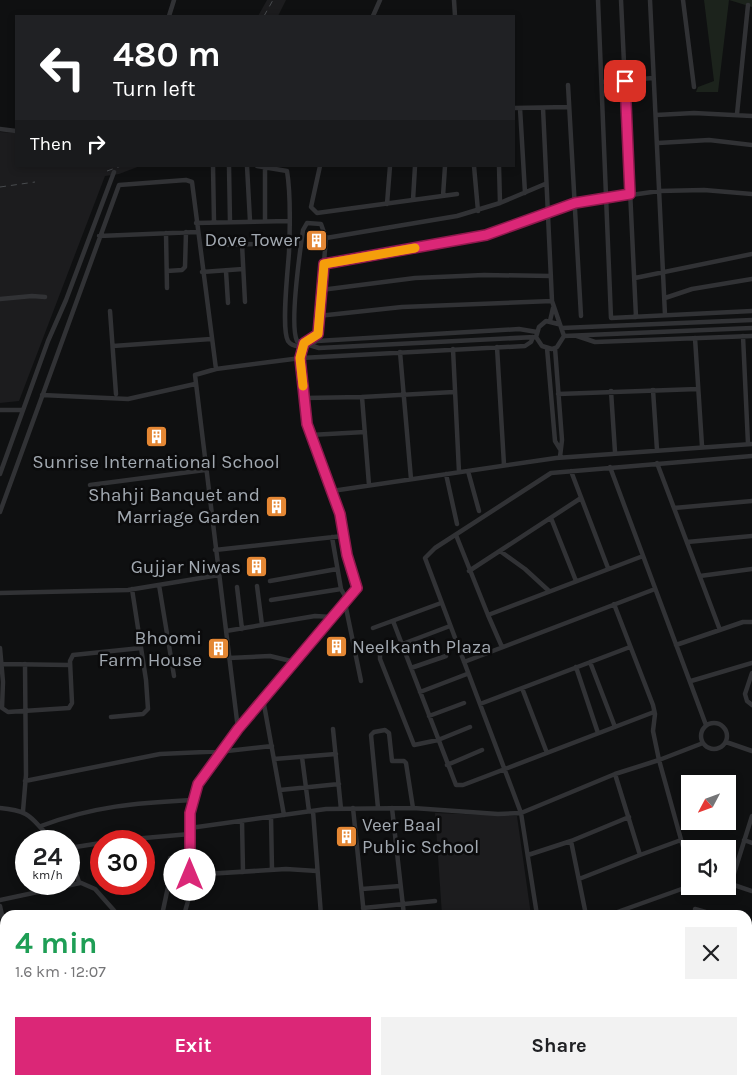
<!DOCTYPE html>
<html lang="en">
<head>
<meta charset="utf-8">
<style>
	:root { --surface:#fff; --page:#f2f2f2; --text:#202124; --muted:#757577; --accent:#db2777 }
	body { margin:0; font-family:Karla,sans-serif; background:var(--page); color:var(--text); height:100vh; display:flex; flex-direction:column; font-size:19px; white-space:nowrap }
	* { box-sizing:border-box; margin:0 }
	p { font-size:16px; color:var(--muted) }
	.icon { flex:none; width:28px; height:28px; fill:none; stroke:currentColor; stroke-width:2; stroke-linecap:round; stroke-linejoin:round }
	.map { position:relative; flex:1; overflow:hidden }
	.side { position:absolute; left:0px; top:910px; width:752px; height:175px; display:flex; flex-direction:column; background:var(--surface); border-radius:15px 15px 0 0; box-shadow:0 2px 8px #0003 }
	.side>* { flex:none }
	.banner { position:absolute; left:15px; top:15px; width:500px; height:152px; border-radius:0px; box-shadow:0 2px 8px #0003; background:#202124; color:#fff; overflow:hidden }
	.needle { width:32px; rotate:229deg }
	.controls { position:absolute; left:681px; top:775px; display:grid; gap:10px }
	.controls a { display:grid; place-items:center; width:55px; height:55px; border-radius:0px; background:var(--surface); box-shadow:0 2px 8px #0003; font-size:25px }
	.speed { position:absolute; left:15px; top:830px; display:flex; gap:10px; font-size:25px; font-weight:700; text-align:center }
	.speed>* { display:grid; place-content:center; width:65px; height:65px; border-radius:50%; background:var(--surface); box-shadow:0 2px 8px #0003; line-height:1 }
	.speed small { font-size:12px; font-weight:400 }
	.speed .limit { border:8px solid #d22; background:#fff; color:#111 }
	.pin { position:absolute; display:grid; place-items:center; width:42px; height:42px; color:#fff; margin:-21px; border-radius:10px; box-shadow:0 2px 8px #0006 }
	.me { position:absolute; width:55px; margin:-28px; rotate:0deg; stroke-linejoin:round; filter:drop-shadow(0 0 4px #0008) }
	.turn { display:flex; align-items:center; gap:18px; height:105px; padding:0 15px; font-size:22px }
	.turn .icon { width:65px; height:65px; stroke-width:2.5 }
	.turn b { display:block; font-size:35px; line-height:42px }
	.then { display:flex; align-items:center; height:48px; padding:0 15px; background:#0003; gap:10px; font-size:19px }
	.round { display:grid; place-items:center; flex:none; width:52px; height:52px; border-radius:0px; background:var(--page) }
	.summary { display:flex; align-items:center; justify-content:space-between; height:85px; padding:0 15px }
	h1 { font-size:30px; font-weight:700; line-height:38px; color:#1e9e55 }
	.action { display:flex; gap:10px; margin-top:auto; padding:10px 15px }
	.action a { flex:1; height:58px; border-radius:0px; background:var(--accent); color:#fff; font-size:20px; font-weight:700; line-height:58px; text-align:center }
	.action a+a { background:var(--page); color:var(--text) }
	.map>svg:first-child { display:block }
	.built { fill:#1c1c1e }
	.green { fill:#1c231c }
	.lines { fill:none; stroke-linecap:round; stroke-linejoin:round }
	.minor { stroke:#313235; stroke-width:4.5 }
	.major { stroke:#4d5054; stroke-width:5.5 }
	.rail { stroke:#484b4e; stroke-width:1; stroke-dasharray:6 5; stroke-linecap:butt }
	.route-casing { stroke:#8e194d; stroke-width:12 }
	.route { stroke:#db2777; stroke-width:9 }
	.slow { stroke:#f59e0b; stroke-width:9 }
	.labels { text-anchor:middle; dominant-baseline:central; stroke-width:5; stroke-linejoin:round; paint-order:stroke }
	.poi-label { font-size:19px; fill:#a2a9b1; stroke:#0b0b0c; text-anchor:end }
</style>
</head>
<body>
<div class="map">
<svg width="752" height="1085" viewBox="0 0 752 1085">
	<rect width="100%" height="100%" fill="#0f1011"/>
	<!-- built -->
	<path class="built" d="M267,0H286L278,16H258Z
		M0,132L16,133V166H140L119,174L105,176L19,401L0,403Z
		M435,813L517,816L531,915H442Z
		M425,1080H539L540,1085H432Z"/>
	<!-- green -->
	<path class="green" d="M704,0H752V7L729,0L718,92H696L698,87L714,81Z"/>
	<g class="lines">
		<!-- minor -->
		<path class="minor" d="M454,0L455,16
			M598,0L611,318L752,311
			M621,0L636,317
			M650,0L665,315
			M683,0L694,87
			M169,16L174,0
			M373,16L380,0
			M603,82L653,78
			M568,85L581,316
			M514,108L569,107
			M520,108L525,193
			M543,108L552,301L564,336L557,347L552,349L542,346L536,337L539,327L546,321L558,324
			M737,114L748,5
			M656,115L694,113L752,116
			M0,129L16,131
			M658,143L709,140L752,145
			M213,166L214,222
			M229,166L230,222
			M247,166L250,221
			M257,166L287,171C291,195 290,228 289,252C288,269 281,329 288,341C294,350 309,345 317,341L519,329L537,332
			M320,166L311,207L317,213L457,194
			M474,166L478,211
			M499,166L500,203
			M265,167V221
			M443,196L445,166
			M413,200L415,166
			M387,204L390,166
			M196,223L288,221
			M166,233L167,288
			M99,236L197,232
			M326,238L457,216L500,203L545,184
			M242,244L245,302
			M222,245L289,243
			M325,264L486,235L575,203L659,191L704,190L752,194
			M167,271L182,270L185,267L186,232
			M226,271L228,303
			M202,272L243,269
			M635,278L752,254
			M321,290L415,278L484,275L551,276
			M665,298L692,289L752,279
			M0,299L32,296L45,297
			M110,311L116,394
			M318,316L402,307L552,301
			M550,321L553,308
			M562,328L752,320
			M564,336L752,328
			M577,336L595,342L752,336
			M743,336L748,444
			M695,338L702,446
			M309,345L319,348L535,337
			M113,346L211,339
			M497,347L504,465
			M547,348L555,441L560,449
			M555,348L562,440L560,457
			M453,349L459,472
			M400,352L411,479
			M653,390L657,450
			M611,391L615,452
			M558,394L698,389
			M42,395L128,399L195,384
			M362,397L369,485
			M304,398L362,397L454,392
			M0,410H22
			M310,435L365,432
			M657,463L720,630
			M610,467L706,725
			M468,471L479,511
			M571,471L608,568
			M0,474L48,341L66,300L114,172
			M446,474L457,524
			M90,485L205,470
			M332,491L556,458L752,444
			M674,508L752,501
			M0,512L119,185L186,180L192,182L216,369
			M551,518L576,581
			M456,535L488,615L643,556
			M332,537L341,589L345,596L349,599
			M687,542L752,536
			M215,550L343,536
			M500,551L525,569L549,591
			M469,571L581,498
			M700,576L752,569
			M270,581L337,569
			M159,585L174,676
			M257,586L262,625
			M237,587L242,629
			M0,593L128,590L219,575
			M271,600L341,589
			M345,603L361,681
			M614,604L653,705L655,714L653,731L659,760L703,743
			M488,615L502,647
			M393,621L456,785H463L654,712
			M450,626L384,651L380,654V659L414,745L438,740L470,727
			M373,628L441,603
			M226,631L315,616L332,617
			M676,645L743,622H752
			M0,648L3,682L2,708L8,712L69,708L72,703L70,661L73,655L141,648
			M229,658L270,656L295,662
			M464,662L655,589
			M590,662L615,727
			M2,664L69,665
			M576,667L598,733
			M411,668L446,656
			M752,673L745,694L747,701L752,705
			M691,681L752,663
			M522,688L547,753
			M420,692L467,674
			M263,699L284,815
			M480,704L630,647
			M429,716L464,703
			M111,717L143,714L148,709L146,680L132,589
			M701 736a13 13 0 1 1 26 0a13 13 0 1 1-26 0Z
			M238,729L195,375L216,369L301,358L525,346L531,342L533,337
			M333,729L341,809
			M726,742L752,751
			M302,757L309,811
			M274,759L336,754
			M447,765L482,750
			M25,781L160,754L227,751L272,746
			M280,790L339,784
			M0,808C35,811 31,821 54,841
			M353,808L364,915
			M378,808L371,735L374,732L385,730L389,733L392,761H404L406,763L413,808
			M392,808L404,915
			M23,811L26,775L25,664
			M313,811L321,915
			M271,817L272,870
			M242,821L243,872
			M41,826C94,806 136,803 192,800
			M190,828L326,809L413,808L498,814L521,813L615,774L659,760L690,872
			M744,840L752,843
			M110,841L190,834
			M571,841L629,817
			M69,848L101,843
			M69,853L79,882L95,889L118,915
			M528,855L571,841L586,915
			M640,855L681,840
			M190,875L286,869L317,871
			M579,879L640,855L615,774
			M728,883L752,891
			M731,883L752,816
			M362,889L400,886
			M0,900L80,883
			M0,906L5,929
			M363,908L435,901
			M695,909L716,915
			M162,915L168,887L170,858
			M184,915L190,894L191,813L198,784L238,729L357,588L347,555L340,514L308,431L301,354L304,343L318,334L326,238L321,224L307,223L303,230C300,252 289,324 297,341L304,343
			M537,915L521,813L425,558L435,548L551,473L752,456
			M609,915L690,886
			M748,929L752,932
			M748,955L752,946
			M85,1080V1085
			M111,1080V1085
			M177,1080L180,1085
			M581,1081L592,1085
			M0,1082L9,1080
			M260,1085V1080
			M611,1085L613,1080
			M657,1085L659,1080
			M696,1085L698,1080"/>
		<!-- major -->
		<path class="major" d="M0,940L5,938
			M393,1080L400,1085"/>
		<!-- rail -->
		<path class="rail" d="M264,16L273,0
			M107,171L121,166
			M0,187L35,182"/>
	</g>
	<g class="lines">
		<defs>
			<path id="route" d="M190,875V813L198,784L238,729L357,588L347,555L340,514L307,424L300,358L304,343L318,334L324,264L486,235L575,203L630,194L625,81"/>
		</defs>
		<!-- route casing -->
		<use href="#route" class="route-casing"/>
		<!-- route -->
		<use href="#route" class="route"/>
		<!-- slow -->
		<path class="slow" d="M303,386L300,358L304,343L318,334L324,264L415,248"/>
	</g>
	<!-- icons -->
	<defs>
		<symbol id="building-square" viewBox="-11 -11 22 22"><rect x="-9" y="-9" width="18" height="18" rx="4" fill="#e48734" stroke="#0b0b0c"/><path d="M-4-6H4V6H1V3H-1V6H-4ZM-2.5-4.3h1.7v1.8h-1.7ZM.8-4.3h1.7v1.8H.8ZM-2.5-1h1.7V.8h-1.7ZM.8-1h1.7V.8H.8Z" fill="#fff"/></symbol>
	</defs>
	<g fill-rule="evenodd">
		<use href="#building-square" x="304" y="228" width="25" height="25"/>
		<use href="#building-square" x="144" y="424" width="25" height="25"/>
		<use href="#building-square" x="264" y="494" width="25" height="25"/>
		<use href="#building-square" x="244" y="554" width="25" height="25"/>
		<use href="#building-square" x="324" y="634" width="25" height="25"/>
		<use href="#building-square" x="206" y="636" width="25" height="25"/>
		<use href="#building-square" x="334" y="824" width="25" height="25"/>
	</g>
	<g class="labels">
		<!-- poi labels -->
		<g class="poi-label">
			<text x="300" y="240">Dove Tower</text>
			<text x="156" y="462" text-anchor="middle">Sunrise International School</text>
			<text x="260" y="495">Shahji Banquet and<tspan x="260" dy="22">Marriage Garden</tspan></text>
			<text x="241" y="567">Gujjar Niwas</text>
			<text x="202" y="638">Bhoomi<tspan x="202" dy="22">Farm House</tspan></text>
			<text x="352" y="647" text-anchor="start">Neelkanth Plaza</text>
			<text x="362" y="825" text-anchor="start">Veer Baal<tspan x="362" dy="22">Public School</tspan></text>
		</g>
	</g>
</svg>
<div class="controls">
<a><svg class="needle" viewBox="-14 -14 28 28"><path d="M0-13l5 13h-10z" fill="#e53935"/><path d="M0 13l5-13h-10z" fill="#757577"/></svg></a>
<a><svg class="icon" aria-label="sound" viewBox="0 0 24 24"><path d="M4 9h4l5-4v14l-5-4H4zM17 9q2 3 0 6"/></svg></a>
</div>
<div class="speed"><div>24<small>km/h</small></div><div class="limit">30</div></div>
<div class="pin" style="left:625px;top:81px;background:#d93025"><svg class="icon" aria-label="arrive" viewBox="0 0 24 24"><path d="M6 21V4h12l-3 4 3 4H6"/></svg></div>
<svg class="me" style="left:190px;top:875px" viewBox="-20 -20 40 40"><circle r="19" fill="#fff"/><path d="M0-13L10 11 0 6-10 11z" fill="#db2777"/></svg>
<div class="banner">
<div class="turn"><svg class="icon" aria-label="left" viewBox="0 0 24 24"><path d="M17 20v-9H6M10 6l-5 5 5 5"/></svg><div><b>480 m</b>Turn left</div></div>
<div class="then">Then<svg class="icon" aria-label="right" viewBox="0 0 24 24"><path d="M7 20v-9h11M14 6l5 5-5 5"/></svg></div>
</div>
<section class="side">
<div class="summary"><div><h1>4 min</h1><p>1.6 km · 12:07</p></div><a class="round"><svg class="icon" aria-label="close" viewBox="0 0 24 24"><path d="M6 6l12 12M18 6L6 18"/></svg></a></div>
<div class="action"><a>Exit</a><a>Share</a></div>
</section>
</div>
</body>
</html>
